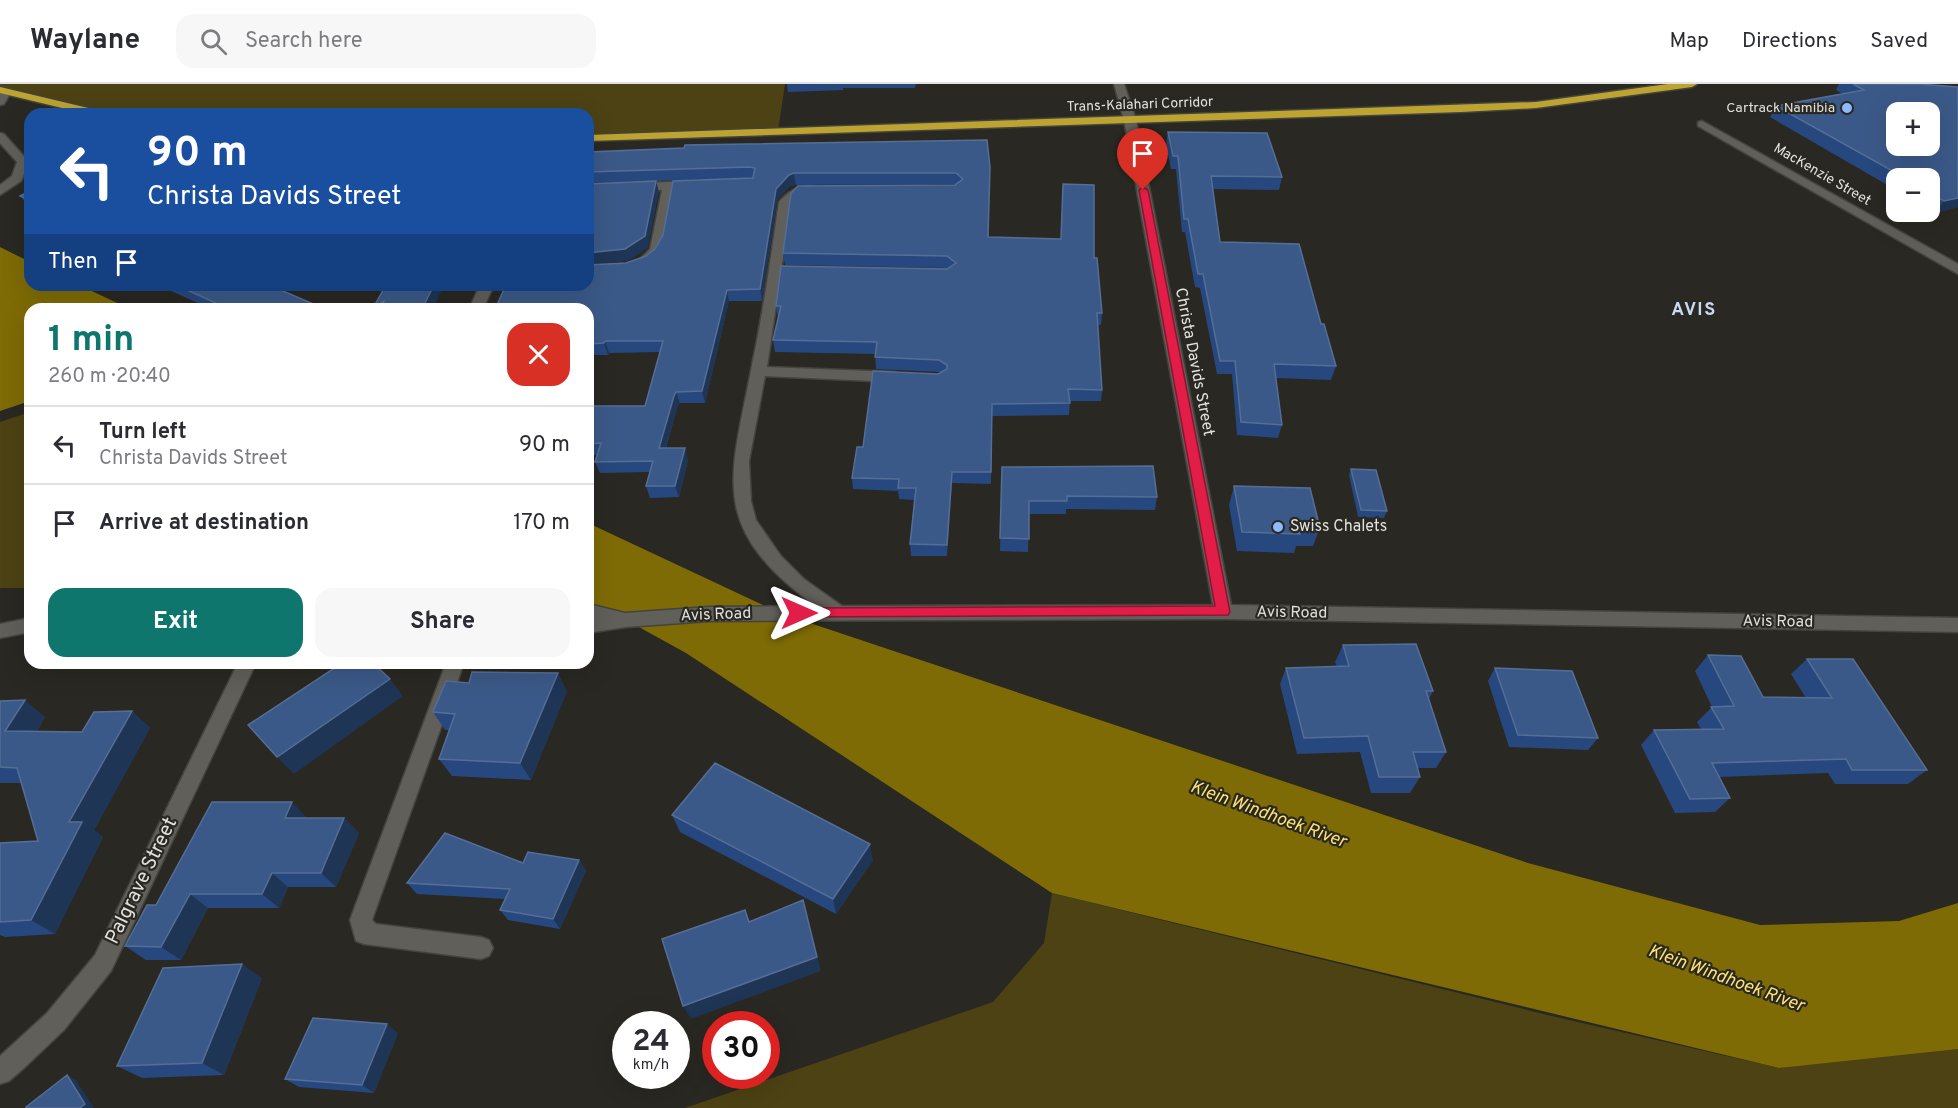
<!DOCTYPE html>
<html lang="en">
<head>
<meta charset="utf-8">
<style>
	:root { --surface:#fff; --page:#f7f7f7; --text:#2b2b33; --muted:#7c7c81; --line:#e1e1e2; --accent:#0f766e }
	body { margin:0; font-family:Overpass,sans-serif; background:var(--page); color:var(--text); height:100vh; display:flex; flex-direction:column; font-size:22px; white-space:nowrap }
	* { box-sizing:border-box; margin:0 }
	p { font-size:20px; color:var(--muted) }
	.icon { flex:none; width:33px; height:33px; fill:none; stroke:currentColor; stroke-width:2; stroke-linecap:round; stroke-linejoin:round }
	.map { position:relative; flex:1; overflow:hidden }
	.panel { position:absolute; left:24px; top:219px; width:570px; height:366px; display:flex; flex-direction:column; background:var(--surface); border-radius:18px; box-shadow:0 6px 24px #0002 }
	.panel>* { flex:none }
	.top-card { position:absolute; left:24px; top:24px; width:570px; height:183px; border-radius:18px; box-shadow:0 6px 24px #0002; background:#1a4fa0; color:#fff; overflow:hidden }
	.tools { position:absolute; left:1886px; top:18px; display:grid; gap:12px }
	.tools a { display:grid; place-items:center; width:54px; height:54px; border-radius:12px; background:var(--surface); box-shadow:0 6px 24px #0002; font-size:30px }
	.speed { position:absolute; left:612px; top:927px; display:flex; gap:12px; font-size:30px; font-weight:700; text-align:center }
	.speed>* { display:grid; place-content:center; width:78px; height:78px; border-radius:50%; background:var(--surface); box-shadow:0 6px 24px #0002; line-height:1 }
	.speed small { font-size:15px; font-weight:400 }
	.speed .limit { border:9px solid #d22; background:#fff; color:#111 }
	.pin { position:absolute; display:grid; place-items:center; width:51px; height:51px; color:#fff; margin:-62px -26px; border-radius:50% 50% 50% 0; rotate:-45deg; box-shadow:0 0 6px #0007 }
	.pin .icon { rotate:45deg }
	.me { position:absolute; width:66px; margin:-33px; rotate:90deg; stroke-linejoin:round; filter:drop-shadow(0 0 4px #0008) }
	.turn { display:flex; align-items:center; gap:21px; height:126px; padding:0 24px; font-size:27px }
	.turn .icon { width:78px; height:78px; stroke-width:2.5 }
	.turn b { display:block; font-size:42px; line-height:51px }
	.then { display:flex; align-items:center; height:57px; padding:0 24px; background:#0003; gap:12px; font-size:22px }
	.round { display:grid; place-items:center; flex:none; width:63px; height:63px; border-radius:18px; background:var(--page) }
	.head { display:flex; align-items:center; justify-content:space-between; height:102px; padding:0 24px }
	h1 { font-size:36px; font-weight:700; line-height:45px; color:var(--accent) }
	.button { display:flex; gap:12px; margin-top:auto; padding:12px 24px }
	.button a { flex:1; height:69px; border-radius:18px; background:var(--accent); color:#fff; font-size:24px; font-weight:700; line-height:69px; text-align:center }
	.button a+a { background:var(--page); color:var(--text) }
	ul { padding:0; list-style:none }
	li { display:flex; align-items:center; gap:18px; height:78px; padding:0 24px; border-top:2px solid var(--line) }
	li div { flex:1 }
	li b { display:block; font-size:22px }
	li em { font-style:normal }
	header { display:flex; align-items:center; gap:36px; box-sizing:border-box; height:84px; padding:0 30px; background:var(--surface); border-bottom:2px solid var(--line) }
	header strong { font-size:28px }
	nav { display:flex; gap:33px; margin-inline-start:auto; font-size:21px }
	.search { width:420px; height:54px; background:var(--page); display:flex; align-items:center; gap:15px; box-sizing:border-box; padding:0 21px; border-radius:18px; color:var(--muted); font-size:22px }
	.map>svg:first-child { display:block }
	.green { fill:#4c4214 }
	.water { fill:#7e6b05 }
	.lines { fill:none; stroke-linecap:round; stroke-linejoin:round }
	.minor-casing { stroke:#44433e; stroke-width:3 }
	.highway-casing { stroke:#44433e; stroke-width:3 }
	.minor { fill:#615f59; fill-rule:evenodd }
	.highway { fill:#bda430; fill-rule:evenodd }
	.wall { fill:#27487e }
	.shaded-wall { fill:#1f3555 }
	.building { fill:#3b5988; stroke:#556e95; stroke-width:1.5; fill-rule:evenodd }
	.route { fill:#e11d48; stroke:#92132f; stroke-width:1.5 }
	.poi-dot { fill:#8eb9fd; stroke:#292822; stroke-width:2 }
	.labels { text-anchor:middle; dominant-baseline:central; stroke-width:4.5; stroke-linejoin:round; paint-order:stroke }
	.far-street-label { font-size:14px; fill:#e1e0dc; stroke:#292822 }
	.far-poi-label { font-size:14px; fill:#e1e0dc; stroke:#292822; text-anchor:end }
	.street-label { font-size:16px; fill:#e1e0dc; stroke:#292822 }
	.poi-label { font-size:16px; fill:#e1e0dc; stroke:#292822; text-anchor:start }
	.far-district-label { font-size:18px; font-weight:bold; letter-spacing:1.5px; fill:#c9d9f3; stroke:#292822 }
	.water-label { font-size:18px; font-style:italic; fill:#fde26f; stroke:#292822 }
	.near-street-label { font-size:20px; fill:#e1e0dc; stroke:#292822 }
</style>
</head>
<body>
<header>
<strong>Waylane</strong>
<div class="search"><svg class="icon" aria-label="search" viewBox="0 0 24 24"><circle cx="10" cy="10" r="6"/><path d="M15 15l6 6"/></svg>Search here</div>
<nav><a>Map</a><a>Directions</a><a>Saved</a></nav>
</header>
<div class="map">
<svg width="1958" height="1024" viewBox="0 0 1958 1024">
	<rect width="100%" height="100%" fill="#292822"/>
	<!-- green -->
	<path class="green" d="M0,0H785L778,47L588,52V30H101L0,6Z
		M30,328V504H0V338Z
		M1052,809L1556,933L1779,984L1958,960V1024H685L993,918L1044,859Z"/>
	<!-- water -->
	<path class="water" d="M0,163L30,178V201H79L130,225H30V317L0,327Z
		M588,439L780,529L1528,779L1760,841L1899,837L1958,819V965L1779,984L1052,809L686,569L626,536L588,519Z"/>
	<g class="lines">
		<defs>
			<path id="minor" d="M1114,0H1124L1136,36L1231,521L1958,534V548L1223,535L709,537L626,543L588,549V535L590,534L588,520L625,529L709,523L815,522C705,441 731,394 753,276C764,224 771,171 779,118C789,106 808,95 822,107L816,111H799L791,119L767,283L895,288L902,293L895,298L765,292L749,377L751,417L756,436L781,472L804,495L842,522L1213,521L1124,36Z
				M6,5L11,8L4,20L0,21V9Z
				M1702,37L1958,180V190L1698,42V38Z
				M0,49L4,50L29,78L21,97L0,111V101L12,92L17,78L0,59Z
				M696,97L700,98V104L674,105C670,126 668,176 644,182L637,178L650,165L662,106L588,109V101Z
				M480,201H494L483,225H469Z
				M30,534V548L0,554V540Z
				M238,579H256L111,887L64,946L24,984L9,997L0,1000V972L47,929L95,871Z
				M446,579H464L372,836L376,840L481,853L489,856L493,864L489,872L481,875L364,860L356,857L350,836Z"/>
			<path id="highway" d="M1668,0H1697L1692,3L1536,24L1461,28L588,57V51L1536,18Z
				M0,3L105,28L107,30H87L0,9Z"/>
		</defs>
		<!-- minor casing -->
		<use href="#minor" class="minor-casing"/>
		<!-- highway casing -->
		<use href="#highway" class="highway-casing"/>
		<!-- minor -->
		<use href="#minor" class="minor"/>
		<!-- highway -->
		<use href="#highway" class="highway"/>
	</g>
	<!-- wall -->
	<path class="wall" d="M787,0H948H916L915,4H843V6L788,8Z
		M1839,0H1919L1958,123L1935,129L1929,125V94H1896V106L1770,33L1776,22L1843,10L1836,6Z
		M1168,48L1282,93L1279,106L1213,105L1220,158L1321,240L1336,282L1331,296L1276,294L1282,341L1278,354L1237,351L1232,290H1217L1200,204L1195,203L1185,148H1182L1176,85H1171L1166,61Z
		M987,56L988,153L1094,174L1102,229L1101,241H1098L1102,306L1101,317H1070L1069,331L992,332L991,400L952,399L947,472H911L910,460L914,416L899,415L898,407L853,405L852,394L863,363L941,289L939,288L876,285L875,270L775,268L773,256L778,233L776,222L948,184L785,181L783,169L956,100L796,101L790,102L777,116L762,217H729L705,319H680L677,324L666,364L688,376L679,413L650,414L646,402L650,388L600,389L595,378L597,371H588V322H645L660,268L609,269L608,271H591L588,281V225L626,179L646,172L752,94L588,99V68Z
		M30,107V122L27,120L20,112Z
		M158,201H269L325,225H211Z
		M1002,383L1157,413L1155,426L1066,425V430H1029L1028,468L1000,467Z
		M1351,385L1387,427L1384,434L1358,433L1349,391Z
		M1234,402L1320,444L1313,462H1296L1294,469L1237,467L1229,421Z
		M1343,561L1433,607L1429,615L1446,668L1436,684H1417L1420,693L1410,709H1371L1360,668L1297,670L1280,600L1286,584L1337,583L1335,578Z
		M1708,571L1763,613L1806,614L1791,590L1807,575L1927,686L1908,700H1835L1828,689L1719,693L1730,714L1715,728L1675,729L1641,661L1654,646L1701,645L1697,638L1712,623L1695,587Z
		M1495,584L1598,654L1588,666L1509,663L1488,597Z
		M567,607L531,696L452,692L439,675L449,646H445L433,628Z
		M0,617L45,633L37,647L82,648L132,627L150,644L94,746L103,753L55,850L5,853L0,851V759L38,757L22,699H0Z
		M672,731L873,776L836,830L680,748Z
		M307,734H344L359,749L336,803H288L279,824H208L181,876H146L125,862L156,821Z
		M579,776L586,787L560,845L508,836L500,826L505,815L417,810L407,799L523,779Z
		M262,894L224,991L142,994L117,982Z
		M398,949L374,1009L299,1003L285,995Z"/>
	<!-- shaded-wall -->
	<path class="shaded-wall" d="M794,89L796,101L790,102L777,116L762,217L760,205L776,105L789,91Z
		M656,97L659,108L648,164L628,177L588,181V169Z
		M1958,114V123L1935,129L1944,117Z
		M434,201H444L433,225H422Z
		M727,206L729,217L705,319L702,307Z
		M384,217L388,225H374L373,224Z
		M605,257L609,269L608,271L604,259Z
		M588,261L591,271L588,281Z
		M676,308L680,319L677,324L662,376L659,364L674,312Z
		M685,364L688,376L679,413L675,402Z
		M952,388V399L947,472V461Z
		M558,589L567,607L531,696L520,679Z
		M390,595L403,612L294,690L277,673Z
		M25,616L45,633L27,664L5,647Z
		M132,627L150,644L94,746L103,753L55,850L31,836L69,738Z
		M292,718L307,734H285Z
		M344,734L359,749L336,803L321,789Z
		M870,760L873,776L836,830L833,815Z
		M579,776L586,787L560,845L553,835Z
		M272,789L288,803L279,824L262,810Z
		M190,810L208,824L181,876L161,863Z
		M803,816L821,887L691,935L683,922Z
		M242,880L262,894L224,991L202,979Z
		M387,940L398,949L374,1009L362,1001Z
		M67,991L76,996L94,1024H80Z"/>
	<!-- building -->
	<path class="building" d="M1853,0H1919L1958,3V114L1944,117L1929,108V94H1905L1776,22L1864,6ZM1896,28H1929V62H1896Z
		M1168,48L1267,49L1282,93L1211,92L1220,158L1299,160L1321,240H1324L1336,282L1274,280L1282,341L1241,338L1235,277H1220L1203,190H1198L1188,135H1184L1178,72H1173Z
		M987,56L990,83L988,153L1061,155L1063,100L1094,101V174H1097L1102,229H1097L1102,306L1068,305L1070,319L992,320L991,388H952L947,461L910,460L916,404H898L899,395L852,394L857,363H863L873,287L938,290L947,285V281L939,276L875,273L877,258L773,256L781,222H776L781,182L947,185L956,179L947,172L783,169L791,109L798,102L955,101L963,95L956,89H794L789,91L776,105L760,205L727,206L702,307L676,308L674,312L659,364H685L675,402H646L653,377L595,378L601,359L588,360V322H645L663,257H605L604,259L588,260V225H495L506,201H588V181L626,179L646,172L655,165L663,151L673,97L753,94L755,84L749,83L588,88V68L684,64L685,61Z
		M656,97L645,152L625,165L588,169V100Z
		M30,107V116L20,112Z
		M176,201H269L325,225H229Z
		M386,201H434L422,225H380L384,217L373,224Z
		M1153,382L1157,413L1067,412V417H1029V455L1000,454L1002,383Z
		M1351,385L1376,386L1387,427L1361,426Z
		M1234,402L1310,404L1320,444L1299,443L1300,450L1242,448Z
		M1416,560L1433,607H1426L1446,668H1413L1420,693H1379L1368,652L1304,654L1286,584L1349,582L1343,561Z
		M1708,571L1741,572L1763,613L1832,614L1807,575H1853L1927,686H1852L1846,675L1712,679L1730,714L1690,715L1654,646L1724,645L1711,623L1734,622Z
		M342,579H373L390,595L277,673L248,641Z
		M1495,584L1572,587L1598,654L1518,651Z
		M472,588L558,589L520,679L439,675L455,630L433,628L446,597L469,599Z
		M25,616L5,647L82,648L94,628L132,627L69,738H82L31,836L0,838V759L38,757L17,684L0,683V617Z
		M715,679L870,760L833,815L672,731Z
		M212,718H292L285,734H344L321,789H272L262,810H190L161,863L125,862L147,821H156Z
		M445,749L523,779L528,768L579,776L553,835L500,826L510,805L407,799Z
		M803,816L817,873L683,922L662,855L745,826L749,838Z
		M242,880L202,979L117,982L163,884Z
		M313,934L387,940L362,1001L285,995Z
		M67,991L85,1020L80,1024H26V1023Z"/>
	<!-- route -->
	<path class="route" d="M1143,103L1148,106L1230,528L1228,531L794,533L792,529L799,524L1215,522L1139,106Z"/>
	<!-- markers -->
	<g class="poi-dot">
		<circle cx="1847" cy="24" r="6"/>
		<circle cx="1278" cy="443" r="6"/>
	</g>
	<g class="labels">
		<!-- far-street labels -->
		<g class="far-street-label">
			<text transform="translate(1140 21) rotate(-2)">Trans-Kalahari Corridor</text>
			<text transform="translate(1822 91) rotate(30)">MacKenzie Street</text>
		</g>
		<!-- far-poi labels -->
		<g class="far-poi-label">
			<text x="1835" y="24">Cartrack Namibia</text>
		</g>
		<!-- street labels -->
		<g class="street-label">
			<text transform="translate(1194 278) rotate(79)">Christa Davids Street</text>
			<text transform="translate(1292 529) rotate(1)">Avis Road</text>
			<text transform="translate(716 531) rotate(-2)">Avis Road</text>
			<text transform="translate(1778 538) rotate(1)">Avis Road</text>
		</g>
		<!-- poi labels -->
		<g class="poi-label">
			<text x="1290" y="443">Swiss Chalets</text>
		</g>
		<!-- far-district labels -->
		<g class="far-district-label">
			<text x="1694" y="226">AVIS</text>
		</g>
		<!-- water labels -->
		<g class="water-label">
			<text transform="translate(1268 731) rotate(20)">Klein Windhoek River</text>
			<text transform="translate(1726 895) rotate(20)">Klein Windhoek River</text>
		</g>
		<!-- near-street labels -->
		<g class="near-street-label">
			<text transform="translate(142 797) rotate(-64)">Palgrave Street</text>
		</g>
	</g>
</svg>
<div class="tools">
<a>+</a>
<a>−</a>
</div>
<div class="speed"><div>24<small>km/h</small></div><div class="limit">30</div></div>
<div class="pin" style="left:1143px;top:106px;background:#d93025"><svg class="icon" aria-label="arrive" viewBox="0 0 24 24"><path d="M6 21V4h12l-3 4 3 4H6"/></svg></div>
<svg class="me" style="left:799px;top:529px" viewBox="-20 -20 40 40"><path d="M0-17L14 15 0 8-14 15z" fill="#e11d48" stroke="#fff" stroke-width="4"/></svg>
<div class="top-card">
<div class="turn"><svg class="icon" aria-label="left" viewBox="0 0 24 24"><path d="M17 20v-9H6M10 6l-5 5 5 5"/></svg><div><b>90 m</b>Christa Davids Street</div></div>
<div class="then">Then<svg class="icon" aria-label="arrive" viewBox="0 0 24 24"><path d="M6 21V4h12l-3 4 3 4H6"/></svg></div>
</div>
<section class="panel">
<div class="head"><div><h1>1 min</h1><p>260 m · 20:40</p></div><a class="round" style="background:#d93025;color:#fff"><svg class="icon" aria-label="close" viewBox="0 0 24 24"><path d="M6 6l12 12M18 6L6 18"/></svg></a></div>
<ul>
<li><svg class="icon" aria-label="left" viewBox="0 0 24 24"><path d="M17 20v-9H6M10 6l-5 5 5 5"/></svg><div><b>Turn left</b><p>Christa Davids Street</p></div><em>90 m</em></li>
<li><svg class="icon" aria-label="arrive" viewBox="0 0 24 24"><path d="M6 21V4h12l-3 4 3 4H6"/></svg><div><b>Arrive at destination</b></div><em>170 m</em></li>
</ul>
<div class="button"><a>Exit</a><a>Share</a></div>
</section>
</div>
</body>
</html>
